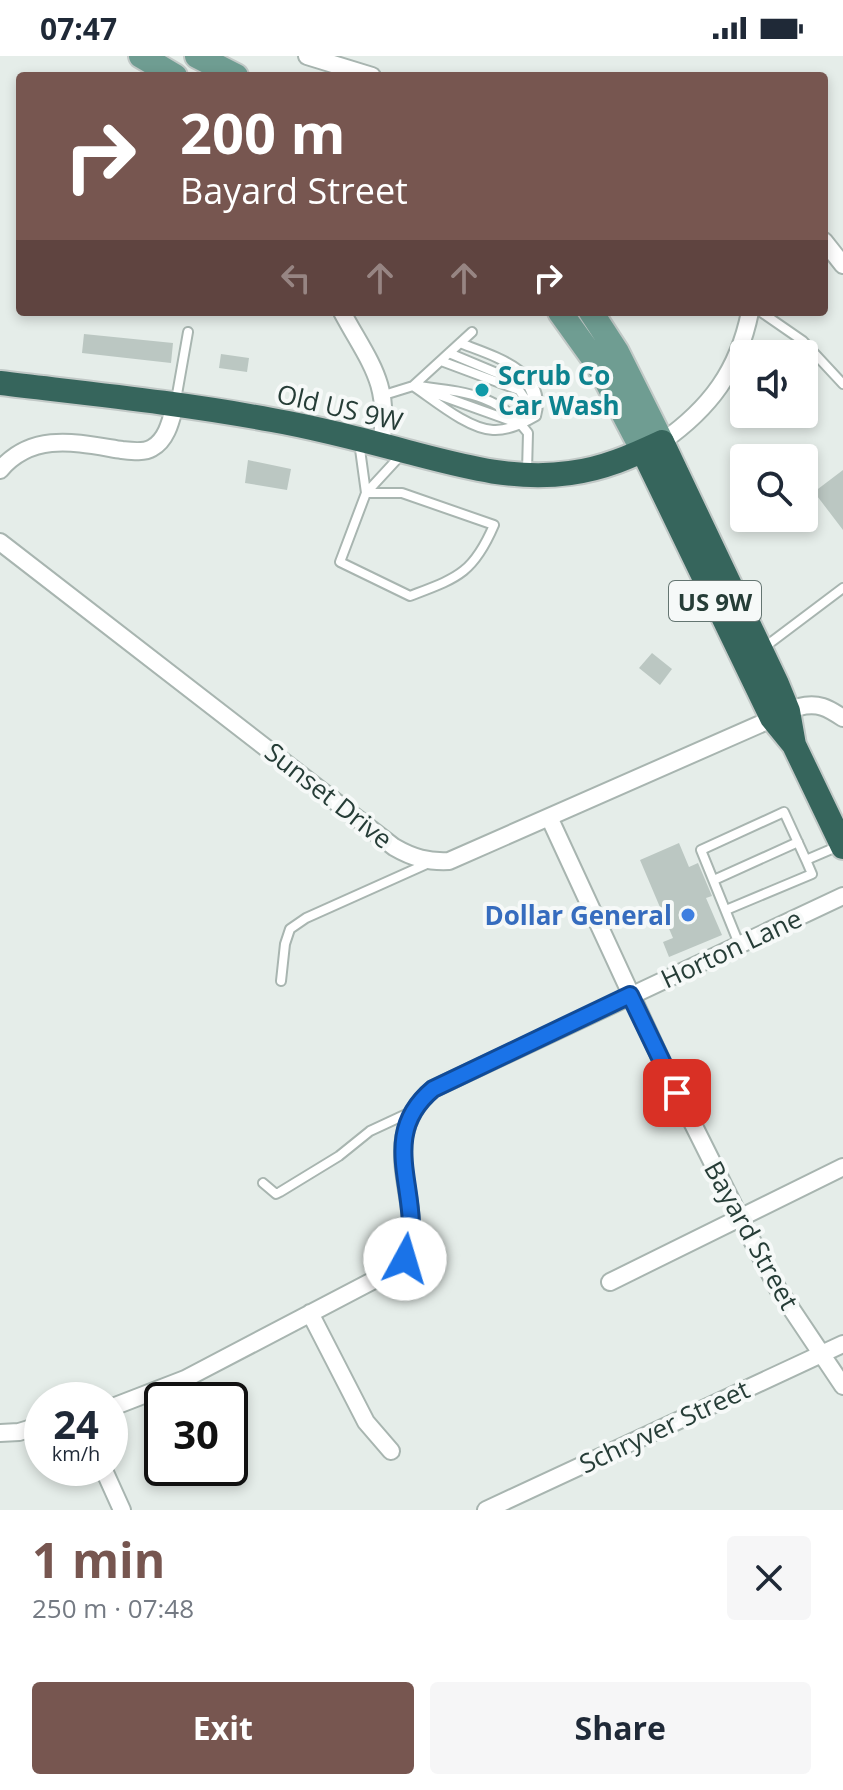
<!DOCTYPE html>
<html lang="en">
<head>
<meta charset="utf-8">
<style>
	:root { --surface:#fff; --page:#f6f6f7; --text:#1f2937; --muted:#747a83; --accent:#775650 }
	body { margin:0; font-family:"Open Sans",sans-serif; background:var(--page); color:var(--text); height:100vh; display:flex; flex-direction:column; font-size:30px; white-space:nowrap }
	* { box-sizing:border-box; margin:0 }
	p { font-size:26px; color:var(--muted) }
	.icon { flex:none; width:44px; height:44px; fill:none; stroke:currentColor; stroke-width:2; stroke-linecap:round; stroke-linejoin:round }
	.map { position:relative; height:1454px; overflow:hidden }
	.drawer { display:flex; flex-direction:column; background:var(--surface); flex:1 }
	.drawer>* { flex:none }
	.hud { position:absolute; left:16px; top:16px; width:812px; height:244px; border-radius:8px; box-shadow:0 4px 12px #0003; background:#775650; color:#fff; overflow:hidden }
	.tools { position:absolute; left:730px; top:284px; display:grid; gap:16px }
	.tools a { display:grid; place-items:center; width:88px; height:88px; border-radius:8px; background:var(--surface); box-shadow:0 4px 12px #0003; font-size:40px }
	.speed { position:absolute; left:24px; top:1326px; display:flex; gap:16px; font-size:40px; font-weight:700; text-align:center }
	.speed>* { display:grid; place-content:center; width:104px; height:104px; border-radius:50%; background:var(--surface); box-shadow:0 4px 12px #0003; line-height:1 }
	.speed small { font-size:20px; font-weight:400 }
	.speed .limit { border:4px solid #111; border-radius:12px; background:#fff; color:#111 }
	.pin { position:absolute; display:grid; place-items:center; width:68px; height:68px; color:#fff; margin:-34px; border-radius:16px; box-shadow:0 4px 12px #0006 }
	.me { position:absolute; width:88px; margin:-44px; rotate:6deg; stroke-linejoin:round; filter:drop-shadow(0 0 6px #0008) }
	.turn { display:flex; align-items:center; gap:28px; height:168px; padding:0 32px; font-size:36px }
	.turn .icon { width:104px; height:104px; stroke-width:2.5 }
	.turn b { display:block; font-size:56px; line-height:68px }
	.lanes { display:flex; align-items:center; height:76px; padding:0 32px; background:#0003; justify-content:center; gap:40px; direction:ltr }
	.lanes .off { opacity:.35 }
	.round { display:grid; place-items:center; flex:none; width:84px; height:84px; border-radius:8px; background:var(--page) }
	.headline { display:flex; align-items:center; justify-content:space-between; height:136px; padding:0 32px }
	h1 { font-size:48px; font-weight:700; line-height:60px; color:var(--accent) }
	.action { display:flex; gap:16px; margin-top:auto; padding:16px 32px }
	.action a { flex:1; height:92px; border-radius:8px; background:var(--accent); color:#fff; font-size:32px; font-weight:700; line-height:92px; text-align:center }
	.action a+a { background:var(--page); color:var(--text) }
	.status { display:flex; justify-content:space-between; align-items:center; height:56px; padding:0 40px; background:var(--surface); direction:ltr }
	.status svg { height:22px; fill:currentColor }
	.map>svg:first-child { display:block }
	.building { fill:#bbc7c2 }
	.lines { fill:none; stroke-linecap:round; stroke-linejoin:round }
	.lane-casing { stroke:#a8b5b0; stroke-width:12 }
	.street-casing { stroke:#a8b5b0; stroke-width:20 }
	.primary-casing { stroke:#c2c9c7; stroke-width:28 }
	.highway-casing { stroke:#c2c9c7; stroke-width:28 }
	.lane { stroke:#fff; stroke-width:8 }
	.street { stroke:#fff; stroke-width:16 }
	.primary { stroke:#6f9d92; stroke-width:24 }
	.highway { stroke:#36655c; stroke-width:24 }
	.route-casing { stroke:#114b97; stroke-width:20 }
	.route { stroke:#1a73e8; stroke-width:14 }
	.culture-dot { fill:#0f9aa8; stroke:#f6f9f8; stroke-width:3 }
	.shop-dot { fill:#3f7fe0; stroke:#f6f9f8; stroke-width:3 }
	.labels { text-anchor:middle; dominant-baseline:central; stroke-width:8; stroke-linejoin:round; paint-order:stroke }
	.shield { fill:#f6f9f8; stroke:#647571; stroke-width:2 }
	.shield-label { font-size:24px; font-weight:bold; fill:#263d37 }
	.culture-label { font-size:26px; font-weight:bold; fill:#0d838f; stroke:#f6f9f8; text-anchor:start }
	.street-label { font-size:26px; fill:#263d37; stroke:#f6f9f8 }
	.shop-label { font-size:26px; font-weight:bold; fill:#366cbe; stroke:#f6f9f8; text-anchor:end }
</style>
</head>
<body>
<div class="status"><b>07:47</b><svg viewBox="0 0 49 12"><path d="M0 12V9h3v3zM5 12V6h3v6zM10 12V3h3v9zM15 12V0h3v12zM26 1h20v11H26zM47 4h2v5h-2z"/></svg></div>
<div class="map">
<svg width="843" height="1454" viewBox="0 0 843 1454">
	<rect width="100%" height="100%" fill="#e5ede9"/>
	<!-- building -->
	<path class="building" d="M84,278L173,287L171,307L82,297Z
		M221,298L249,302L247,316L219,312Z
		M248,404L291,413L287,434L245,427Z
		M843,414V474L814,436Z
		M652,597L672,613L660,629L639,612Z
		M679,787L689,811L698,807L712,840L706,842L722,879L669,901L663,886L673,882L640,804Z"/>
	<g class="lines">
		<defs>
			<path id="lane" d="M761,256L803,285L843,328
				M449,297L528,330C536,343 532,352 524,364
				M441,305L519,334L526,344L522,364
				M413,330C434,344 468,373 493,374C507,375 524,367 536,360C549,315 493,300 460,287
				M418,330C463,336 498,337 528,377L527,415
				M428,335L517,367
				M384,339L413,330L472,276
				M176,344L188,276
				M359,386L366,437
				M366,437H402L494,469C473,518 457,522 410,540L340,506L366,437L401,399
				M762,593L843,532
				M714,824L798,786
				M726,854L812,818L806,804
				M739,888L701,794L784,756L806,804L841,789
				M281,925L285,888L290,873L306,862L431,806
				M263,1127L276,1138L280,1136L339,1100L370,1075L413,1055"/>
			<path id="street" d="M307,0L372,20
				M824,185L843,209
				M342,256C370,308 391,327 381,389
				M662,386C710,352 738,315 750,256
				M0,414C33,375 78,387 122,394C131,395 144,397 152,392C167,384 171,364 175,349
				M0,486L394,791C413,802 428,806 449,805L799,651C818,646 828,652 843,662
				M549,761L665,1012L740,1162L778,1233L843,1330
				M610,1226L843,1111
				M310,1257L366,1366L391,1395
				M110,1352L185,1323L399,1211C438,1162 366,1090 433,1033L843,840
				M0,1377L19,1376L42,1369
				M103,1412L122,1454
				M486,1454L843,1288"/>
			<path id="primary" d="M141,0L175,20
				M197,0L236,20
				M560,256L598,309L643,395
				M591,256L617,296L662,386"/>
			<path id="highway" d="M0,327C91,338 182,347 272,364C318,372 363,384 408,396C462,410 514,425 570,417C603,413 632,400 662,386L777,628L788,655L794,689
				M643,395L772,662L794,689L843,791"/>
		</defs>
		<!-- lane casing -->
		<use href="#lane" class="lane-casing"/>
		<!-- street casing -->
		<use href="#street" class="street-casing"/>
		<!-- primary casing -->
		<use href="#primary" class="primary-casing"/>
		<!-- highway casing -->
		<use href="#highway" class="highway-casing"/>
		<!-- lane -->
		<use href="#lane" class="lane"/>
		<!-- street -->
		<use href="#street" class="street"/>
		<!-- primary -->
		<use href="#primary" class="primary"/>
		<!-- highway -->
		<use href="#highway" class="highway"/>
	</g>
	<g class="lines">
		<defs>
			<path id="route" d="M405,1203C428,1144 372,1084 433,1033L630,939L677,1037"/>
		</defs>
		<!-- route casing -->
		<use href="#route" class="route-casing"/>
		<!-- route -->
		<use href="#route" class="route"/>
	</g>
	<!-- markers -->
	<circle class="culture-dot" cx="482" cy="334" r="8"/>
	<circle class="shop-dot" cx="688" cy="859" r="8"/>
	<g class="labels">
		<!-- shield labels -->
		<rect class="shield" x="669" y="525" width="92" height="40" rx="6"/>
		<g class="shield-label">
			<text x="715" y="545">US 9W</text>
		</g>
		<!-- culture labels -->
		<g class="culture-label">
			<text x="498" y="319">Scrub Co<tspan x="498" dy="30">Car Wash</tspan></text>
		</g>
		<!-- street labels -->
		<g class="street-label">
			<text transform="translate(340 351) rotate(13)">Old US 9W</text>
			<text transform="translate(329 739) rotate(38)">Sunset Drive</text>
			<text transform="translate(731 892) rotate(-25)">Horton Lane</text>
			<text transform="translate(752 1179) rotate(61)">Bayard Street</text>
			<text transform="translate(664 1370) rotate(-25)">Schryver Street</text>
		</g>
		<!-- shop labels -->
		<g class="shop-label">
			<text x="672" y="859">Dollar General</text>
		</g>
	</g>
</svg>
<div class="tools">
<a><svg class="icon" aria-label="sound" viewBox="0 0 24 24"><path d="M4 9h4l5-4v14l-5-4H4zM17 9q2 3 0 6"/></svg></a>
<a><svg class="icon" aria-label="search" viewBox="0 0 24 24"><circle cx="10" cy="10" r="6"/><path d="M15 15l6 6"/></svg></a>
</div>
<div class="speed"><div>24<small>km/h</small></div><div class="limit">30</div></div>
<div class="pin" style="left:677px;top:1037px;background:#d93025"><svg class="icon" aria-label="arrive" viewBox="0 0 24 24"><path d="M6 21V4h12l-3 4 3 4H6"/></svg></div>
<svg class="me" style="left:405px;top:1203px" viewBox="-20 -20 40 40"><circle r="19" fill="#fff"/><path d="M0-13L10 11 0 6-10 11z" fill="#1a73e8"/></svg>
<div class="hud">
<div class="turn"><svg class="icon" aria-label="right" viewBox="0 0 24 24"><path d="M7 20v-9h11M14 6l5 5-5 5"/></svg><div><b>200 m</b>Bayard Street</div></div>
<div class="lanes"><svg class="icon off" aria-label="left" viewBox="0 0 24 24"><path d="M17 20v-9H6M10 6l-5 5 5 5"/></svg><svg class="icon off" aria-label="ahead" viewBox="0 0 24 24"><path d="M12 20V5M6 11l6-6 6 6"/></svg><svg class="icon off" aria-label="ahead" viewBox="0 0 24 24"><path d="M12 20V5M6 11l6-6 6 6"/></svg><svg class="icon" aria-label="right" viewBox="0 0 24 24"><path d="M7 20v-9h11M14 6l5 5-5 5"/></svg></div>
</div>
</div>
<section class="drawer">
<div class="headline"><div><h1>1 min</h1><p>250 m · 07:48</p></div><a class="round"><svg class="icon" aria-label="close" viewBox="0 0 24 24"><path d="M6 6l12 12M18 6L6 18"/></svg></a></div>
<div class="action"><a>Exit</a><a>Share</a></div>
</section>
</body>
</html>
